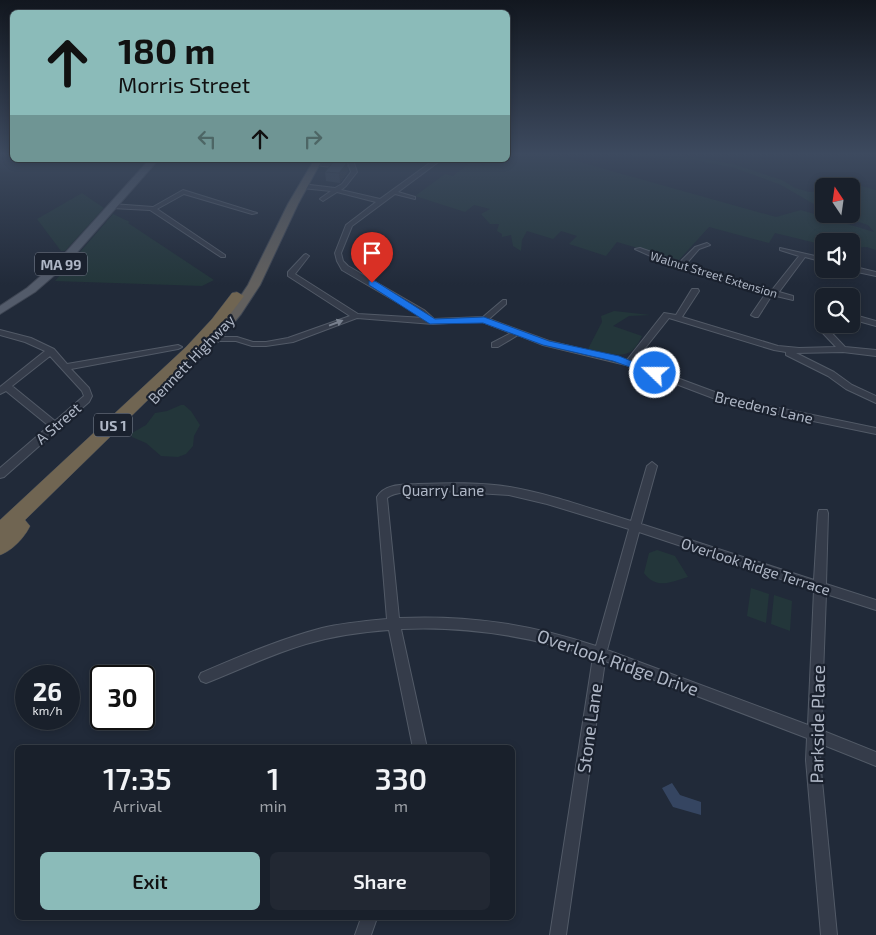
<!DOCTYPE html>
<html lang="en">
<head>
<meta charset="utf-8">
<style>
	:root { --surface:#19202b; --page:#222833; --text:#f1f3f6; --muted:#9fa3a9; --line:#373e47; --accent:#8bbbb9 }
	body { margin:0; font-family:"Exo 2",sans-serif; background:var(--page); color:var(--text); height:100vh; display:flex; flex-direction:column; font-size:19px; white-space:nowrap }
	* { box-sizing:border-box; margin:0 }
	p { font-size:16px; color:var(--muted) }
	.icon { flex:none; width:28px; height:28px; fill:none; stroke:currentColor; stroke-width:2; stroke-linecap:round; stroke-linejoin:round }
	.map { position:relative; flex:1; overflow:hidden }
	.sheet { position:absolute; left:15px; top:745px; width:500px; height:175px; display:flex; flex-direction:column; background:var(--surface); border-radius:8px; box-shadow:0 2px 8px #0003,0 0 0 1px var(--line) }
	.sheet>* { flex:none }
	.banner { position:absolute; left:10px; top:10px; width:500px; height:152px; border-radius:8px; box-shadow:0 2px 8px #0003,0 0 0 1px var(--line); background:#8bbbb9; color:#111; overflow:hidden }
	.needle { width:32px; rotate:347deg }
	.fabs { position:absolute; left:815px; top:178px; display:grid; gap:10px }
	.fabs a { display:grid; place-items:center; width:45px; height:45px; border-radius:8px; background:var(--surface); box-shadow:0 2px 8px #0003,0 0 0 1px var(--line); font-size:25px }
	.speed { position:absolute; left:15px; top:665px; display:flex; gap:10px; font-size:25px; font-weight:700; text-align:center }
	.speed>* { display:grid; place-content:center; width:65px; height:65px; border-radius:50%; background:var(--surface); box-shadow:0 2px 8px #0003,0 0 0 1px var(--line); line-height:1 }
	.speed small { font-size:12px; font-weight:400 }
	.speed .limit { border:2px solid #111; border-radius:8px; background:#fff; color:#111 }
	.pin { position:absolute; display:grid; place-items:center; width:42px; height:42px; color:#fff; margin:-51px -21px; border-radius:50% 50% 50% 0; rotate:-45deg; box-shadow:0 0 5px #0007 }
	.pin .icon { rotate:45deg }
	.me { position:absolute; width:55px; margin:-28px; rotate:292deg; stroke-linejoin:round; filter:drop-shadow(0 0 4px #0008) }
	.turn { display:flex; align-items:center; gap:18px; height:105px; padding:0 25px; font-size:22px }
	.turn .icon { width:65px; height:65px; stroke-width:2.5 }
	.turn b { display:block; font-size:35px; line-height:42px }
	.lanes { display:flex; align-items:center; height:48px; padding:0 25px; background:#0003; justify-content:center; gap:25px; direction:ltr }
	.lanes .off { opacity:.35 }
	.eta { display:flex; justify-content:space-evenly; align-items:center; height:85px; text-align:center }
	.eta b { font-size:30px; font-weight:600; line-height:35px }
	.action { display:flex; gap:10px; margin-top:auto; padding:10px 25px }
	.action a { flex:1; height:58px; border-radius:8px; background:var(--accent); color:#111; font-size:20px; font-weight:600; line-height:58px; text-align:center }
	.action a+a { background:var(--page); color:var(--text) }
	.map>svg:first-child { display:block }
	.green { fill:#23363a }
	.water { fill:#354561 }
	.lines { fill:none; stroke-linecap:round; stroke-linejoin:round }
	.minor-casing { stroke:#525a67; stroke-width:2 }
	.primary-casing { stroke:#3e4553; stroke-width:2 }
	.trunk-casing { stroke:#3f4754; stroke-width:2 }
	.motorway-casing { stroke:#3f4754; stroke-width:1 }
	.minor { fill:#353c4a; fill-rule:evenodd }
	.primary { fill:#535b6a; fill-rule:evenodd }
	.trunk { fill:#62605e; fill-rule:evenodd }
	.motorway { fill:#706552; fill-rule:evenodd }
	.wall { fill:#343e4d }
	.shaded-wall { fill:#2b323e }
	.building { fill:#3d4859; stroke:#2b323e }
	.oneway { fill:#78808e }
	.route { fill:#1a73e8; stroke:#114b97 }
	.labels { text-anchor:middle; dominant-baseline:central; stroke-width:4.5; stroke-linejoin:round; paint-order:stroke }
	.far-street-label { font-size:12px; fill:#afb7c6; stroke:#1a212e }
	.shield { fill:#1a212e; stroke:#828a98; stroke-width:1 }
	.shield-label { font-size:14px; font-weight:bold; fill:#afb7c6 }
	.street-label { font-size:15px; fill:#afb7c6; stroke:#1a212e }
	.near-street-label { font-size:18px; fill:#afb7c6; stroke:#1a212e }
</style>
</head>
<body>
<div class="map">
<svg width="876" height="935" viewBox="0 0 876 935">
	<rect width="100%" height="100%" fill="#212a39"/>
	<!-- green -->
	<path class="green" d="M508,154H551L776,217L801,210L874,232L868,225L835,214H851V186H832C847,182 861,185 876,190V250L867,247L851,248V241H839V237L834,236L831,241H824V245L775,233L769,243L709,227L679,260L617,242L606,256L569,244L577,236L561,231L553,239L527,231L522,240L521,251L513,246L511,235L502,237V234L497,231L499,224H490L481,214L490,209L474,205L465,212L415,196L445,174L453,176L471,162L484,165L489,160H508Z
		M629,154H674L733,164L782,180L795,188L809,192L824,191V210L781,185L735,168L695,160L671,161L667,159L639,157Z
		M82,193L104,208L65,251H61L37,219Z
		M113,214L130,222L128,223L214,280L202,286L55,281Z
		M614,311L650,315L629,316L613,326L642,336C640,340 637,346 633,350C622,360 601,351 588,349L602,322L601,316Z
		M181,405H184L191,411L200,425L194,436L193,446L186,454L178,457L161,456L146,443L132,437V433L146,425L155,413L167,411Z
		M657,550L675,556L688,577C670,582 657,590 644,573L649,553Z
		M751,588L769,594L766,623L747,616Z
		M774,595L792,601L790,631L771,624Z"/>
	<!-- water -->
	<path class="water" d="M672,783L680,795L701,802V815L673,807L662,788Z"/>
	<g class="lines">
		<defs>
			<path id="minor" d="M347,160H353L357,172L346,186L341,190L380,199L434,160H441L398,192L415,197V199L395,194L352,226L341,253L343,261L348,266L424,310L434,319L483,317L503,300H506V304L489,319L549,341L627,360L664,313L676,315L692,289H698L699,291L682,317L778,346L799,348L836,347L818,328L822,326H825L845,347L876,350V356L843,352L796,353L834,372L852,385L876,396V403L846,389L828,376L786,355V352L774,350L669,318L634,362L731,398L876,428V434L726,403L626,365L543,345L518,335L498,347H492V343L511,333L480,321L433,324L357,318L293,342L266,346H252L236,341H210V337H237L253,342H266L288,338L350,316L288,276V272L304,255L306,254L309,256L295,274L358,314L424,318L342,270L337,261L335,253L346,225L376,202L337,192L323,201L320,199L321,198L331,191L302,188L299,186L302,184L335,188L342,184L351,172Z
				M315,162L344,164L347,166L344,168L313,165L312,164Z
				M183,190L257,213L252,214L184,194L157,209L225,255V257H221L150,210L112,208L109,206L112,204L153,207Z
				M707,243L710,245L699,249L686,264L772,290L799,256L780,250V248L824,258V262L805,257L779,292L793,296V300L772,295L758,317H755L751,315L766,293L679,266L655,258L635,249L640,248L680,262L695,247Z
				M851,266L876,272V276L848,270L851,269Z
				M851,314L876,321V326L851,319Z
				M0,330L31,338L54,349L67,364L178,345L182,347L178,349L71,369L89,388L92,396L89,402L4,477L0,478V468L49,426L6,391L0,394V387L45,351L25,342L0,335ZM50,356L82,391L84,396L55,421L12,386Z
				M652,462L657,466L641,524L814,580L818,513L819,510H827L828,513L826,584L876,600V610L826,594L821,730L876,752V766L821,744L820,760L837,935H821L806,760L807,738L605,661L566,935H550L593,657C530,636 468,626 401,629L427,748H413L389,630C361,632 333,636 306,644C272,654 239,670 206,683L201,681L199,677L201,673C241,656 280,639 322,628C343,623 365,621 387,619L377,497C385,483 404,485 418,484C447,483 481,482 510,487C551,494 591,509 631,521L647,466ZM444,491L509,495L547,504L629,529L596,646C530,624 469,615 399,618L387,498C398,489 429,492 444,491ZM639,532L814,590L808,725L607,650Z
				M361,918H377L371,935H355Z"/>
			<path id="primary" d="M149,160H158L65,266L35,292L0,314V306L27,288L57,262Z"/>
			<path id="trunk" d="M314,160H322L298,204L260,285L241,314L218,342H208L206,339L208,336L232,309L248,285L288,204Z"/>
			<path id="motorway" d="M237,292L244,296L222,325L196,353L25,520L30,526C25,537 12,551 0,555V520L186,347L212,319L232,293Z"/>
		</defs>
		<!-- minor casing -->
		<use href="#minor" class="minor-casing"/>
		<!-- primary casing -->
		<use href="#primary" class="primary-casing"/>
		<!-- trunk casing -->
		<use href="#trunk" class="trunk-casing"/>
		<!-- motorway casing -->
		<use href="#motorway" class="motorway-casing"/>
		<!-- minor -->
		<use href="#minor" class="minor"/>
		<!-- primary -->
		<use href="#primary" class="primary"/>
		<!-- trunk -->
		<use href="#trunk" class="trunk"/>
		<!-- motorway -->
		<use href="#motorway" class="motorway"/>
	</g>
	<!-- wall -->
	<path class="wall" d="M348,171L340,183L326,181L325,172Z"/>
	<!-- shaded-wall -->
	<path class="shaded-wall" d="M347,163L348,171L340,183L339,173Z"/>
	<!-- building -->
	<path class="building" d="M334,161L347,163L339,173L325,172Z"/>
	<!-- one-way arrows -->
	<defs><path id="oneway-solid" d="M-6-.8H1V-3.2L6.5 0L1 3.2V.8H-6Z" transform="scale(1.25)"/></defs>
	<use class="oneway" href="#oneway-solid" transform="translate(336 323) rotate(-21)"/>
	<!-- sky -->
	<linearGradient id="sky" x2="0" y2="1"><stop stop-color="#12171f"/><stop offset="0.54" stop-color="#3d4a5f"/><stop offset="1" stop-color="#3d4a5f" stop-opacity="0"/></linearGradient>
	<rect width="876" height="285" fill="url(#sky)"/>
	<!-- route -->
	<path class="route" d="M369,281H375L435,319L484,317L549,341L619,356L660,373L655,376L613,361L543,345L483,323L430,324L369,285Z"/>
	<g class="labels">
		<!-- far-street labels -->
		<g class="far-street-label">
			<text transform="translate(714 274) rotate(17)">Walnut Street Extension</text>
		</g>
		<!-- shield labels -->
		<g class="shield">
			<rect x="35" y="252.5" width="52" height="23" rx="4"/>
			<rect x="94" y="413.5" width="38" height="23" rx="4"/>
		</g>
		<g class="shield-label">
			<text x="61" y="264">MA 99</text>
			<text x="113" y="425">US 1</text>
		</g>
		<!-- street labels -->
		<g class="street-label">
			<text transform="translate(191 359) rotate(-46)">Bennett Highway</text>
			<text transform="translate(764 407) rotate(13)">Breedens Lane</text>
			<text transform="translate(58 423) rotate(-41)">A Street</text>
			<text x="443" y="490">Quarry Lane</text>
			<text transform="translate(756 566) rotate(18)">Overlook Ridge Terrace</text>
		</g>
		<!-- near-street labels -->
		<g class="near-street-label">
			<text transform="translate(618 662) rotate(19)">Overlook Ridge Drive</text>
			<text transform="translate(817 724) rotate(-89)">Parkside Place</text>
			<text transform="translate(589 728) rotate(-82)">Stone Lane</text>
		</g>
	</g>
</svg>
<div class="fabs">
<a><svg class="needle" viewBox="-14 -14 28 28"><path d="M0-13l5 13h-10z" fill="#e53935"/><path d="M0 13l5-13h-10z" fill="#9fa3a9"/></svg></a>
<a><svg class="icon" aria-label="sound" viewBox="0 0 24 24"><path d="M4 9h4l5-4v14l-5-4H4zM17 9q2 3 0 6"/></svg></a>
<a><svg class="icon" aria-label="search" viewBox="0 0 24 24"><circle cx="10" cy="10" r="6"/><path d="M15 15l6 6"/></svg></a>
</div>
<div class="speed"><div>26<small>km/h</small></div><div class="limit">30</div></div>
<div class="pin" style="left:372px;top:283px;background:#d93025"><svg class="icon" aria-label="arrive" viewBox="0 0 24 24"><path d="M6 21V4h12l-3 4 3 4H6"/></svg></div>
<svg class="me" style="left:655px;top:373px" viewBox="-20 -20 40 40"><circle r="17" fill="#1a73e8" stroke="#fff" stroke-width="3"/><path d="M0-11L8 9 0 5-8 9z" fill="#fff"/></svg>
<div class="banner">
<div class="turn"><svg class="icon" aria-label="ahead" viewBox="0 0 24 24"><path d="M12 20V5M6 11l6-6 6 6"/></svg><div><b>180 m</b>Morris Street</div></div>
<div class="lanes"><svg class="icon off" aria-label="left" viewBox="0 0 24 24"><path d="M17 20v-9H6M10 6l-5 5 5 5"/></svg><svg class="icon" aria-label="ahead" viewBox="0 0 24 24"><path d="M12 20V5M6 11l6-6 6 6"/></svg><svg class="icon off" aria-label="right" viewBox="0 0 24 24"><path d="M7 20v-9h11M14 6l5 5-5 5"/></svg></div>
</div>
<section class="sheet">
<div class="eta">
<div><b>17:35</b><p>Arrival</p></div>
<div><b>1</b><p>min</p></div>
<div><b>330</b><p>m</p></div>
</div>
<div class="action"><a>Exit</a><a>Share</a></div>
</section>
</div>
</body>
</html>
